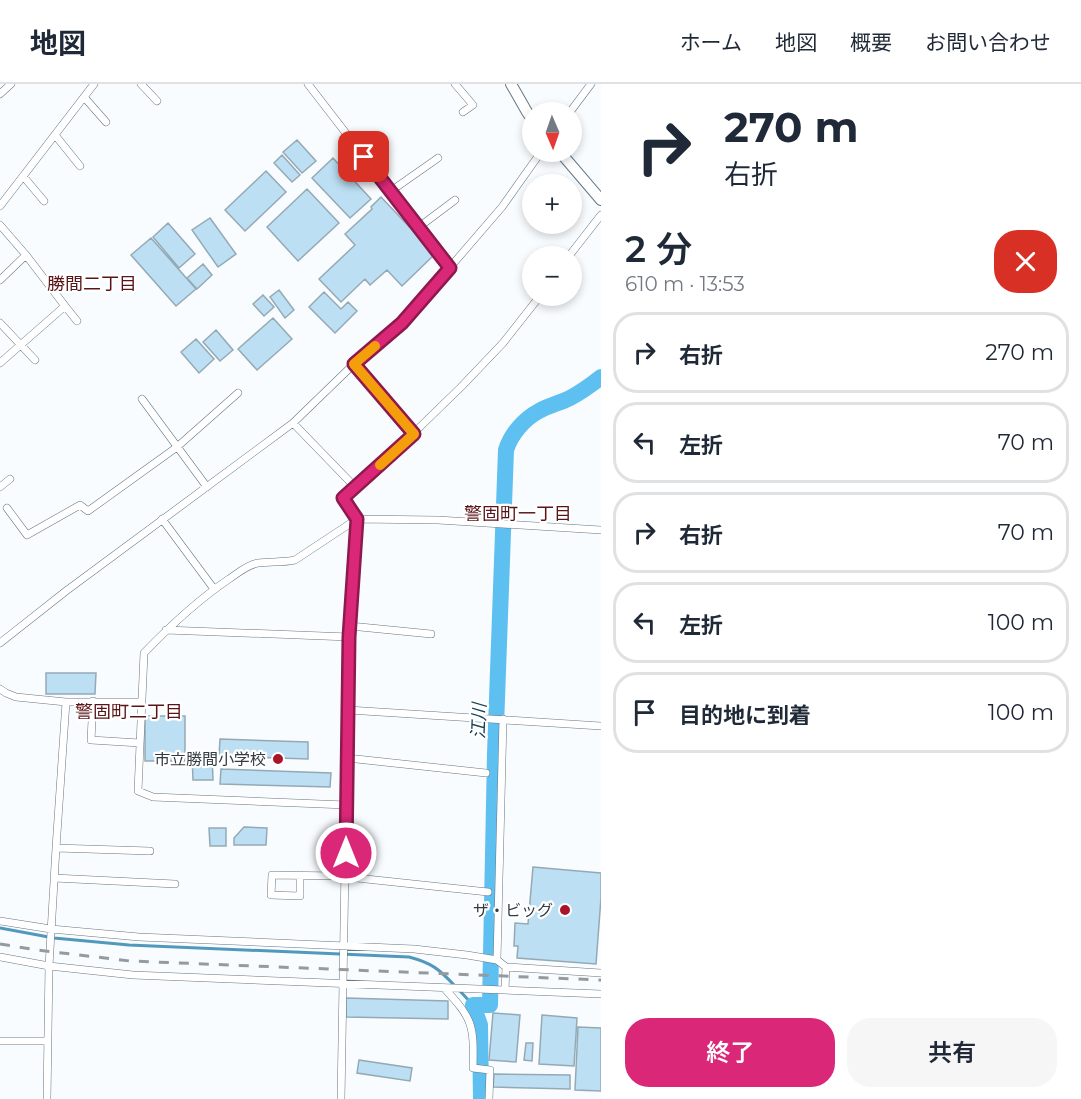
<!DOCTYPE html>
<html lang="ja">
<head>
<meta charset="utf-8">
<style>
	:root { --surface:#fff; --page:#f6f6f7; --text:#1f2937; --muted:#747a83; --line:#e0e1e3; --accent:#db2777 }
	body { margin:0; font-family:Montserrat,"Noto Sans JP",sans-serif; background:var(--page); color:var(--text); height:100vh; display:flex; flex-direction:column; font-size:22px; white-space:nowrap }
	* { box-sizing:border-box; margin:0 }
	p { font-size:20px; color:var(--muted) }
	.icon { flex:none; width:33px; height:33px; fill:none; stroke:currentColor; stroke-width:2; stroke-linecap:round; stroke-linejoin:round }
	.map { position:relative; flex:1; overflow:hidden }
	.sheet { display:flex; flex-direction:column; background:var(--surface); width:480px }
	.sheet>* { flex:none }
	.banner { background:#fff; color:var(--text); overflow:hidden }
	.needle { width:39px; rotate:178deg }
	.tools { position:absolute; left:522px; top:18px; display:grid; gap:12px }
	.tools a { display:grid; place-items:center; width:60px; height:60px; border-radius:50%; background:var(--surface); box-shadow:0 3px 9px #0003; font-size:30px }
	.pin { position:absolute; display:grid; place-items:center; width:51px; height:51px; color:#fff; margin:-26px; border-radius:12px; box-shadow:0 3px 9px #0006 }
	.me { position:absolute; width:66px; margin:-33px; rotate:0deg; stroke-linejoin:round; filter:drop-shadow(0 0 4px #0008) }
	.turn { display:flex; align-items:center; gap:21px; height:126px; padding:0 24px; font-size:27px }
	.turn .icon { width:78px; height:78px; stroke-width:2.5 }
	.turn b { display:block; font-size:42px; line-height:51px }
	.round { display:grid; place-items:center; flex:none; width:63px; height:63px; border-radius:24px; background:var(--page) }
	.overview { display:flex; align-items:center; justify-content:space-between; height:102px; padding:0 24px }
	h1 { font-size:36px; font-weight:600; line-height:45px }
	.primary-button { display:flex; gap:12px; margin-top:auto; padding:12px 24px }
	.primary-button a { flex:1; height:69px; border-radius:24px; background:var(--accent); color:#fff; font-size:24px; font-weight:600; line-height:69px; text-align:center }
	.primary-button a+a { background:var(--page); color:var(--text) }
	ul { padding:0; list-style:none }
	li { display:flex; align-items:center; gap:18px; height:81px; margin:0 12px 9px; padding:0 12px; border:3px solid var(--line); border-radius:24px }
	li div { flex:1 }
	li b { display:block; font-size:22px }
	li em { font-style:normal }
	header { display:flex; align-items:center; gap:36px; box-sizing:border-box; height:84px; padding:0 30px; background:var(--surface); border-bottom:2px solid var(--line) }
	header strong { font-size:28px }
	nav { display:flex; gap:33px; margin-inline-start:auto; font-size:21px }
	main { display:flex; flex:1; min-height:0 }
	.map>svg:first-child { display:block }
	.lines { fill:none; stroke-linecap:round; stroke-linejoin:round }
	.stream { stroke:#5198bc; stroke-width:3 }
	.river { stroke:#5ebff1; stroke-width:16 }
	.building { fill:#bcdff3; stroke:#95a9b5; stroke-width:1.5 }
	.street-casing { stroke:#647782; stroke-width:8 }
	.secondary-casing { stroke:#647782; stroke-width:12 }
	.street { stroke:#fff; stroke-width:7 }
	.secondary { stroke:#fff; stroke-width:10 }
	.rail { stroke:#949a9e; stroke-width:3; stroke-dasharray:10 10; stroke-linecap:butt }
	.route-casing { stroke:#8e194d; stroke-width:15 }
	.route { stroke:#db2777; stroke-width:10 }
	.slow { stroke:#f59e0b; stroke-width:10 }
	.poi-dot { fill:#aa1428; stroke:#fff; stroke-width:2 }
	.labels { text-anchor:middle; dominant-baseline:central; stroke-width:4.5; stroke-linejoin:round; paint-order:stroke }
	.poi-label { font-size:16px; fill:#333c41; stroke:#fff; text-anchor:end }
	.neighbourhood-label { font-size:18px; fill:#591418; stroke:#fff }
	.water-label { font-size:18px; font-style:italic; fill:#174155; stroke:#fff }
</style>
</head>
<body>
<header>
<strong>地図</strong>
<nav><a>ホーム</a><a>地図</a><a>概要</a><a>お問い合わせ</a></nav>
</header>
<main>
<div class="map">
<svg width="601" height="1015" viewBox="0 0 601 1015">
	<rect width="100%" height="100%" fill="#f8fcfe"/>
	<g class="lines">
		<!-- stream -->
		<path class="stream" d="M0,844L54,854L129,861L409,873C432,879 439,885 455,902
			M460,907L473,921"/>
		<!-- river -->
		<path class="river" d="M481,1015L480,941L473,921H490L495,670L506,366C511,350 524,335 539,327C548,322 560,319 570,314C581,308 591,301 601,293"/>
	</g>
	<!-- building -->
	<path class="building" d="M297,56L316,77L302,89L283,68Z
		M282,71L300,91L292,98L274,79Z
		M333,74L371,115L350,134L312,94Z
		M266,87L286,108L245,147L225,126Z
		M307,105L339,139L298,177L267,143Z
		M381,113L435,170L402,202L387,186L370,201L365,195L341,218L319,195L355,161L345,150L372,125L371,123Z
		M210,134L236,170L218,183L192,146Z
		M168,139L195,170L179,184L153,153Z
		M151,154L196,205L176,222L131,171Z
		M203,180L212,191L197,205L187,194Z
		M279,206L294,226L285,234L270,213Z
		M324,208L341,225L348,218L357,227L335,249L309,223Z
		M263,211L274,223L264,232L253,220Z
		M273,234L292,255L257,286L238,265Z
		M216,246L233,266L220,277L203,258Z
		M196,255L214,275L199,289L181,268Z
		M46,589H96L95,610H46Z
		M145,632H185V677H145Z
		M220,655L308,658V675L219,672Z
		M212,669L213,696H193L192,670Z
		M221,685L331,689L330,703L220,700Z
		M244,743L267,744L266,761H234V754Z
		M209,744H226V762H210Z
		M533,783L601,789V814L596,880L517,874L518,862H514L515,839L528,840Z
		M346,914L448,917V935L346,933Z
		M493,929L520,931L516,978L489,976Z
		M542,931L577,934L574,982L539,980Z
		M578,943L601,944V1007L575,1006Z
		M526,959H533L532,977L524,976Z
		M359,976L412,984L410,997L357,989Z
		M494,990L570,991V1005L493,1003Z"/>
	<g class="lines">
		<defs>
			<path id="street" d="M141,0L157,17
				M308,0L450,184
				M455,0L473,21L463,28
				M0,10L11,0
				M84,13L106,38
				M570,28L591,0
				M55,51L80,82
				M23,92L44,117
				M391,107L438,74
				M0,122L94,0
				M0,141L26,171
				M419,143L455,116
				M569,172L601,131
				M0,196L26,171L65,222
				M0,239L35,276
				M0,279L65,222L77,237
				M354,280L414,350
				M142,315L207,403
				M293,339L355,403
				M0,403L10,395
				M7,424L27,451L80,421L88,427L177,363L238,309
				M162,435L214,505
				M350,542L431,550
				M166,546L349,553
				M0,559L66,507L293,339L354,280L402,239L502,123L541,68
				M0,605L6,609L16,613L66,618H141
				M93,617L91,656L140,659
				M348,626L601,642
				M347,674L486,689
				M346,721L153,713L138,707L144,569C170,542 198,516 229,495C238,489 247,481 258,479C270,477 282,479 295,476L357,435L438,436L601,446
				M56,764L150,767
				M300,791V812L271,811L272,791L338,792L488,808
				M54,794L175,800
				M0,837L51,845L139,853L414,865L467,871L497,876L506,883L601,889
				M0,873L49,882L133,891L601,910
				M497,876L503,635
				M444,904C473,935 474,941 473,984L490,986L489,1015
				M505,906L506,883
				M0,957H48
				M47,1015L49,882L56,764L66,618
				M341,1015L349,553L357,435L343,415L387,375L462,302L503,259L540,212"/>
			<path id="secondary" d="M511,0L527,28L532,35
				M560,68L601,116"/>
		</defs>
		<!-- street casing -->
		<use href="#street" class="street-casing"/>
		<!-- secondary casing -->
		<use href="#secondary" class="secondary-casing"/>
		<!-- street -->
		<use href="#street" class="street"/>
		<!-- secondary -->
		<use href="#secondary" class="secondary"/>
		<!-- rail -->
		<path class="rail" d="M0,860L37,866L130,877L601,896"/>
	</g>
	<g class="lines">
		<defs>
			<path id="route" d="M346,769L349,553L357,435L343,414L414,350L354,280L402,239L450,184L364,73"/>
		</defs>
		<!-- route casing -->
		<use href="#route" class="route-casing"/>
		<!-- route -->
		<use href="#route" class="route"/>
		<!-- slow -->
		<path class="slow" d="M375,262L354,280L414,350L380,381"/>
	</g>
	<!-- markers -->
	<g class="poi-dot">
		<circle cx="278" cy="675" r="6"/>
		<circle cx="565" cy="826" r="6"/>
	</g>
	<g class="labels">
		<!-- poi labels -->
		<g class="poi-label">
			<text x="266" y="675">市立勝間小学校</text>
			<text x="553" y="826">ザ・ビッグ</text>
		</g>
		<!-- neighbourhood labels -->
		<g class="neighbourhood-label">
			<text x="92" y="200">勝間二丁目</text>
			<text x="518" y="430">警固町一丁目</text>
			<text x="129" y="628">警固町二丁目</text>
		</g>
		<!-- water labels -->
		<g class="water-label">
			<text transform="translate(479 637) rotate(-88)">江川</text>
		</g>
	</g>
</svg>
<div class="tools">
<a><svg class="needle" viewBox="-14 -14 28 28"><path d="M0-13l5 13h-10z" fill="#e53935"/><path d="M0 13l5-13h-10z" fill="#747a83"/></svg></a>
<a>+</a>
<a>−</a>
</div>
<div class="pin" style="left:364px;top:73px;background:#d93025"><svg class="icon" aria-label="arrive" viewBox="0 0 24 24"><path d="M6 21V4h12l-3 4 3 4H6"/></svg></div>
<svg class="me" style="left:346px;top:769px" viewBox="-20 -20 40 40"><circle r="17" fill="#db2777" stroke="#fff" stroke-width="3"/><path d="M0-11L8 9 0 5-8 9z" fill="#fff"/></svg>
</div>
<section class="sheet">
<div class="banner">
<div class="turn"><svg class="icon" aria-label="right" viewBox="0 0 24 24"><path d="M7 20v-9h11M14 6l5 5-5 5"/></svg><div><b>270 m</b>右折</div></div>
</div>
<div class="overview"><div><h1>2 分</h1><p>610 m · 13:53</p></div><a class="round" style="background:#d93025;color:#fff"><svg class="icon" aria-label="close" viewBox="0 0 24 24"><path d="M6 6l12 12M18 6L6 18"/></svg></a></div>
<ul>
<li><svg class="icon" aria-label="right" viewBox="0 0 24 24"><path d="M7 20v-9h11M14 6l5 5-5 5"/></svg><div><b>右折</b></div><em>270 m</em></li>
<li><svg class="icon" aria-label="left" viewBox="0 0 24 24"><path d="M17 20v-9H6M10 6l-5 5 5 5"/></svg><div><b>左折</b></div><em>70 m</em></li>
<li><svg class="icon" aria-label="right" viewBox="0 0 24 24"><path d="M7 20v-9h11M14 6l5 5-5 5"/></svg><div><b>右折</b></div><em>70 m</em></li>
<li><svg class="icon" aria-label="left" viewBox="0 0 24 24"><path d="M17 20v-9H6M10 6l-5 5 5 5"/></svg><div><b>左折</b></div><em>100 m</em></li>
<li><svg class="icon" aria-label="arrive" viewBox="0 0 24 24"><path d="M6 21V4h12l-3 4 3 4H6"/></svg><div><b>目的地に到着</b></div><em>100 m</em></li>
</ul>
<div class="primary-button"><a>終了</a><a>共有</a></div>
</section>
</main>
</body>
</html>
